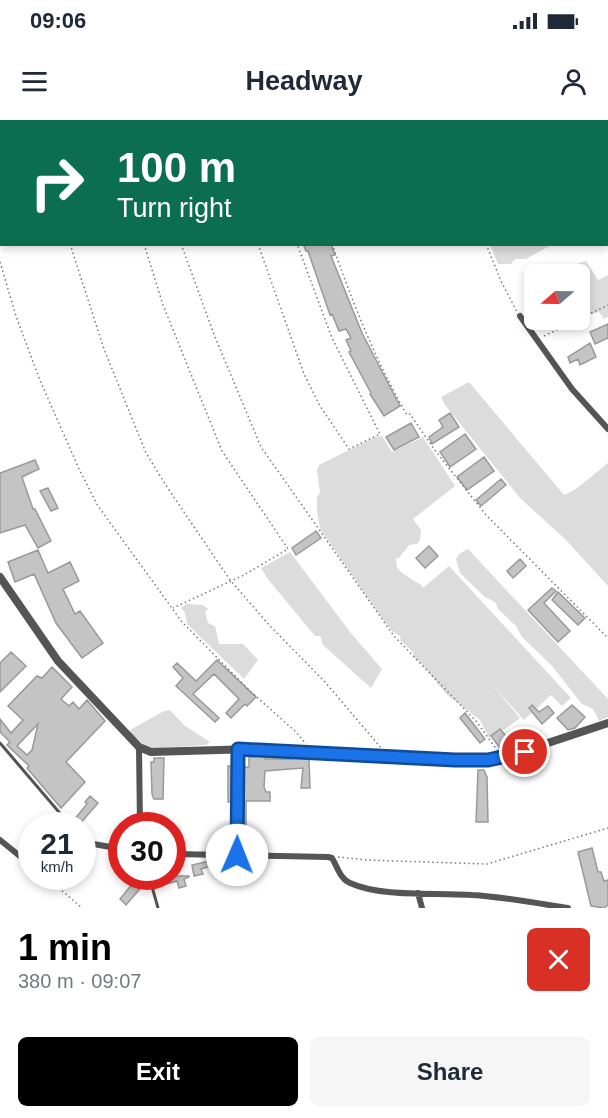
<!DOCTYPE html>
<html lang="en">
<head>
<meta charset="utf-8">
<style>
	:root { --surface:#fff; --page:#f6f6f7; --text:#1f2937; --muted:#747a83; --accent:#000 }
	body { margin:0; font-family:Arial,sans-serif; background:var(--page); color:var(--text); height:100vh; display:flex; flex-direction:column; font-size:22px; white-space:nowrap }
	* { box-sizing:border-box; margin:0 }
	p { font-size:20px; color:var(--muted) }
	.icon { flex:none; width:33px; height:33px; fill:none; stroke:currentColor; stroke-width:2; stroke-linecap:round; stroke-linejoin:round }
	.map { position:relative; height:788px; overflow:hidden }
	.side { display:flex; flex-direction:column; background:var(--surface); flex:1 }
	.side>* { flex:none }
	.top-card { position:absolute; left:0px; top:0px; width:609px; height:126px; box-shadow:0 3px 9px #0003; background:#0b6e4f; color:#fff; overflow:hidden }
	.needle { width:39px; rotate:250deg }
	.buttons { position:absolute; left:524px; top:144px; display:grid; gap:12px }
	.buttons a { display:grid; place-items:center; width:66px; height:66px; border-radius:9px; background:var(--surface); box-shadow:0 3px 9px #0003; font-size:30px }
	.speed { position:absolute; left:18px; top:692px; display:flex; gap:12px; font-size:30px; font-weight:700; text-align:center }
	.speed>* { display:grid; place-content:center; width:78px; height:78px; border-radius:50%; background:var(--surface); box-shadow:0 3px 9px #0003; line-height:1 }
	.speed small { font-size:15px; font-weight:400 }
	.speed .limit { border:9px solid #d22; background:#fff; color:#111 }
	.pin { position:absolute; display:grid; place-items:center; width:51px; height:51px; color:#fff; margin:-26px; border:3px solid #fff; border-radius:50%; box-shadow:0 2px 6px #0007 }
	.me { position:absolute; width:66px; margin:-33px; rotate:1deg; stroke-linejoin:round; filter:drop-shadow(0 0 4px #0008) }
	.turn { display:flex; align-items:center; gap:21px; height:126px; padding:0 18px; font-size:27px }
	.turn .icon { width:78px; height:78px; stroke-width:2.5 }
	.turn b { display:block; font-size:42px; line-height:51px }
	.round { display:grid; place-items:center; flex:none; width:63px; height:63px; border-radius:9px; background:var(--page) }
	.summary { display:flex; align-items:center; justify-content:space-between; height:102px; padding:0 18px }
	h1 { font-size:36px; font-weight:700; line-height:45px; color:var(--accent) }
	.button { display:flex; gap:12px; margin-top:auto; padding:12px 18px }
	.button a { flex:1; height:69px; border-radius:9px; background:var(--accent); color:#fff; font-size:24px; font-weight:700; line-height:69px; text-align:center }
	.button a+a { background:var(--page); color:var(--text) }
	.status { display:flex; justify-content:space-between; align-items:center; height:42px; padding:0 30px; background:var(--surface); direction:ltr }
	.status svg { height:16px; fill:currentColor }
	header { display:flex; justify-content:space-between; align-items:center; height:78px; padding:0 18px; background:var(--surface); font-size:27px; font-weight:700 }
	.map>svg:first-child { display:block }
	.green { fill:#dcdcdc }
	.building { fill:#c4c4c4; stroke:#999; stroke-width:1.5; fill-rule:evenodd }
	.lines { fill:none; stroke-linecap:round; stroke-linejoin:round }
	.primary-casing { stroke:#dbdbdb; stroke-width:10 }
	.path { stroke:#777; stroke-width:1.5; stroke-dasharray:1.5 3; stroke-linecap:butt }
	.service { stroke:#555; stroke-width:3 }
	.minor { stroke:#555; stroke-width:6 }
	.tertiary { stroke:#555; stroke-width:8 }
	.primary { stroke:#000; stroke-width:9 }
	.route-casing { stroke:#114b97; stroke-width:15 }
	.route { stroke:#1a73e8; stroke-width:10 }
</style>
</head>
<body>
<div class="status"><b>09:06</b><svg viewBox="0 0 49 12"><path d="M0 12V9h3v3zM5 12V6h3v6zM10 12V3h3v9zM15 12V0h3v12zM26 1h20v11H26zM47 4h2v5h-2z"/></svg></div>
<header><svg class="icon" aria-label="menu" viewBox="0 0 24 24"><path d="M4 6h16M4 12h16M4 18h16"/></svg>Headway<svg class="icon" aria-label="person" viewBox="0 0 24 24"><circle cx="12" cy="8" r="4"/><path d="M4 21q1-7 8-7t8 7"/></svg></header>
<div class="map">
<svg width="608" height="788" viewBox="0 0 608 788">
	<rect width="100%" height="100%" fill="#fff"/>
	<!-- green -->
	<path class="green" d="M490,125H551L526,139H515L511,144H498Z
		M586,141L598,160L608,155V197L604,199L599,192L579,198V154H548Z
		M469,262L564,375L576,369L608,343V466L565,419L520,378L445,285L441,277Z
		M382,316L392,332L423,317L455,366L413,399L421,410L420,420L417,424L409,425L399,438H396L397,448C401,453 414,461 420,464L423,468L449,446L571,578L562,586L551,575L524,600L489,561L520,598C509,606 502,613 489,618L480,600L447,575L421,543L415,539L413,532L400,520L401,517L392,511L379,494L320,409L317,391V377L320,373L317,350L319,345L375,317Z
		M468,429L608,579V597L599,601L593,589L582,584L552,546L522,517L516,506L498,489L495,482L485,477L460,453L456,439L459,434Z
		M290,432L350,512L382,549L371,568L323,525L320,516H315L267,458L261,448Z
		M187,484L203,485L208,489L205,492L208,503L215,506L219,524H243L258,540L244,559L187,504L185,493L181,488Z
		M170,590L185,606L210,622L206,625L149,629L131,615L130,610L164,591Z"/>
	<!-- building -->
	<path class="building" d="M307,124H331L335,135L331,136L362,213L400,286L384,296L370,274L371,273L349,232L351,231L346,220L351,218L346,209L339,211L332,194L330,195L308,131H306L304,126Z
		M608,204V218L595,224L590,212Z
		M590,223L596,237L580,245L578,239L570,243L568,237Z
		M450,293L459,307L432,324L429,317L443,307L439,300Z
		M411,303L419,317L394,330L386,317Z
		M465,314L476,329L450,347L440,332Z
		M484,337L494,351L467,370L457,357Z
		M35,340L39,349L22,357L33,389H35L51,421L38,428L25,405L0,413V353Z
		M501,359L506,365L481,386L476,380Z
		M48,368L58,388L51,391L40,371Z
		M316,411L321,418L296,435L292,428Z
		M429,426L438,436L425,448L416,438Z
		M38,430L48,453L70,442L79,461L63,469L75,494L80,491L103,523L82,538L56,503L34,454L15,462L8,442Z
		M520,439L526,446L513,458L507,451Z
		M552,468L556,471L544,483L570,511L558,522L528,490Z
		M558,472L585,498L578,505L552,480Z
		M11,532L26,546L0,572V543Z
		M217,540L256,577L247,586L245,584L231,598L226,593L239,579L214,554L193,574L219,598L215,602L176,566L183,558L173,547L177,543L196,561Z
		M52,547L72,567L61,579L69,586L73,582L79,589L87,580L105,601L66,642L85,662L61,688L27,648L29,646L7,625L10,622L0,612V599L11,613L23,600L8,586L37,556L42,558ZM38,604L32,630L27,635L17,626Z
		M532,585L539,592L548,586L554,593L542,604L529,588Z
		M572,585L585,597L575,608L568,610L557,598Z
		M465,593L485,619L480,623L460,598Z
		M500,609L513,624L517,627L503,632L491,616Z
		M249,636H265V639H293V637L309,639L310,668H301L303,648L265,651L264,667L266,672H270V681H246V723H242L243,647H249Z
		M154,638H164L163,679H154L152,674L151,642H154Z
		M228,646H233L232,682H228Z
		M478,650H484L487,657L488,702H476Z
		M90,676L98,683L79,705L74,700L87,684L85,682Z
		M592,728L598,752H601L604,761L608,760V785L604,788L591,786L578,732Z
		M214,740L215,745L201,749L203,754L194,756L192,745Z
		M160,756H189V757L184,759L186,766L179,768L177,761L163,765Z
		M137,758L144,764L126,785L120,779Z"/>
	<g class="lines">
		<defs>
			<path id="primary" d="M42,2L45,0
				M0,18H2"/>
		</defs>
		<!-- primary casing -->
		<use href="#primary" class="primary-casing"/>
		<!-- path -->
		<path class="path" d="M291,0V2
			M438,0V2
			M70,124L104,229L146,333L167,367L230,460L270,506L325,562L382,629
			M144,124L163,185L222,331L288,429L244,455L173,488
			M181,124L215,217L261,327L394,516L476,601L497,630
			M258,124L304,254L320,286L349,329L380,314L332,218L297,124
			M332,124C353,183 375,240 407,295L410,294L434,329L486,395L608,518
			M486,124L501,161L517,192
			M0,142L16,196L39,258L79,349L98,386L182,502L251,572L296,612L306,624
			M579,199L608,185
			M544,216L578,200
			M338,737L367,740L487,744L608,708
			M45,756L82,788"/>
		<!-- service -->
		<path class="service" d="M0,623L70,705
			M149,756L158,788"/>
		<!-- minor -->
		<path class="minor" d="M105,0L106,2
			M179,0V2
			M520,196L572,269L608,309
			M139,627L140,705
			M0,720L21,737L32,735
			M82,722L122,729
			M172,734L328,737L332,738C337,746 340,759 350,763C383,778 437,772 472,775C504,777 536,783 568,788
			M237,735L238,629
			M418,773L422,788"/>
		<!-- tertiary -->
		<path class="tertiary" d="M0,457L58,541L139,627L151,632L253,629L455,640L503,638L608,603"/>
		<!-- primary -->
		<use href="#primary" class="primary"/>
	</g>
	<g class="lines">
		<defs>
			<path id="route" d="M237,735L238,629L455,640H488L525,632"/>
		</defs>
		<!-- route casing -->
		<use href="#route" class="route-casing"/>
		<!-- route -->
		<use href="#route" class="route"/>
	</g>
</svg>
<div class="buttons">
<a><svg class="needle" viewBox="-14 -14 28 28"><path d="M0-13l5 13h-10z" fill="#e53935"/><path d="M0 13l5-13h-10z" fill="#747a83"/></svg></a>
</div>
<div class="speed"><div>21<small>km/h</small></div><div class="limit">30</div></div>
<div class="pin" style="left:525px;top:632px;background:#d93025"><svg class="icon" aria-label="arrive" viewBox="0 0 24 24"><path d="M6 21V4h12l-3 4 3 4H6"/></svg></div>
<svg class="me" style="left:237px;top:735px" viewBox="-20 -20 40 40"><circle r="19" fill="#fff"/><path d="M0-13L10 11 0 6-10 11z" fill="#1a73e8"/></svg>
<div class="top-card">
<div class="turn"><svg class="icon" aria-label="right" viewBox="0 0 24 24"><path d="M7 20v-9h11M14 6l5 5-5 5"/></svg><div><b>100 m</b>Turn right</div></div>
</div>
</div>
<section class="side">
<div class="summary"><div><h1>1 min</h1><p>380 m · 09:07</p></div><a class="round" style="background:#d93025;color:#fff"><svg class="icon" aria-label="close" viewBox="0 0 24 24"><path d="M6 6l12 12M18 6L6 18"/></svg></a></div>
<div class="button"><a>Exit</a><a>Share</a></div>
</section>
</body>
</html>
